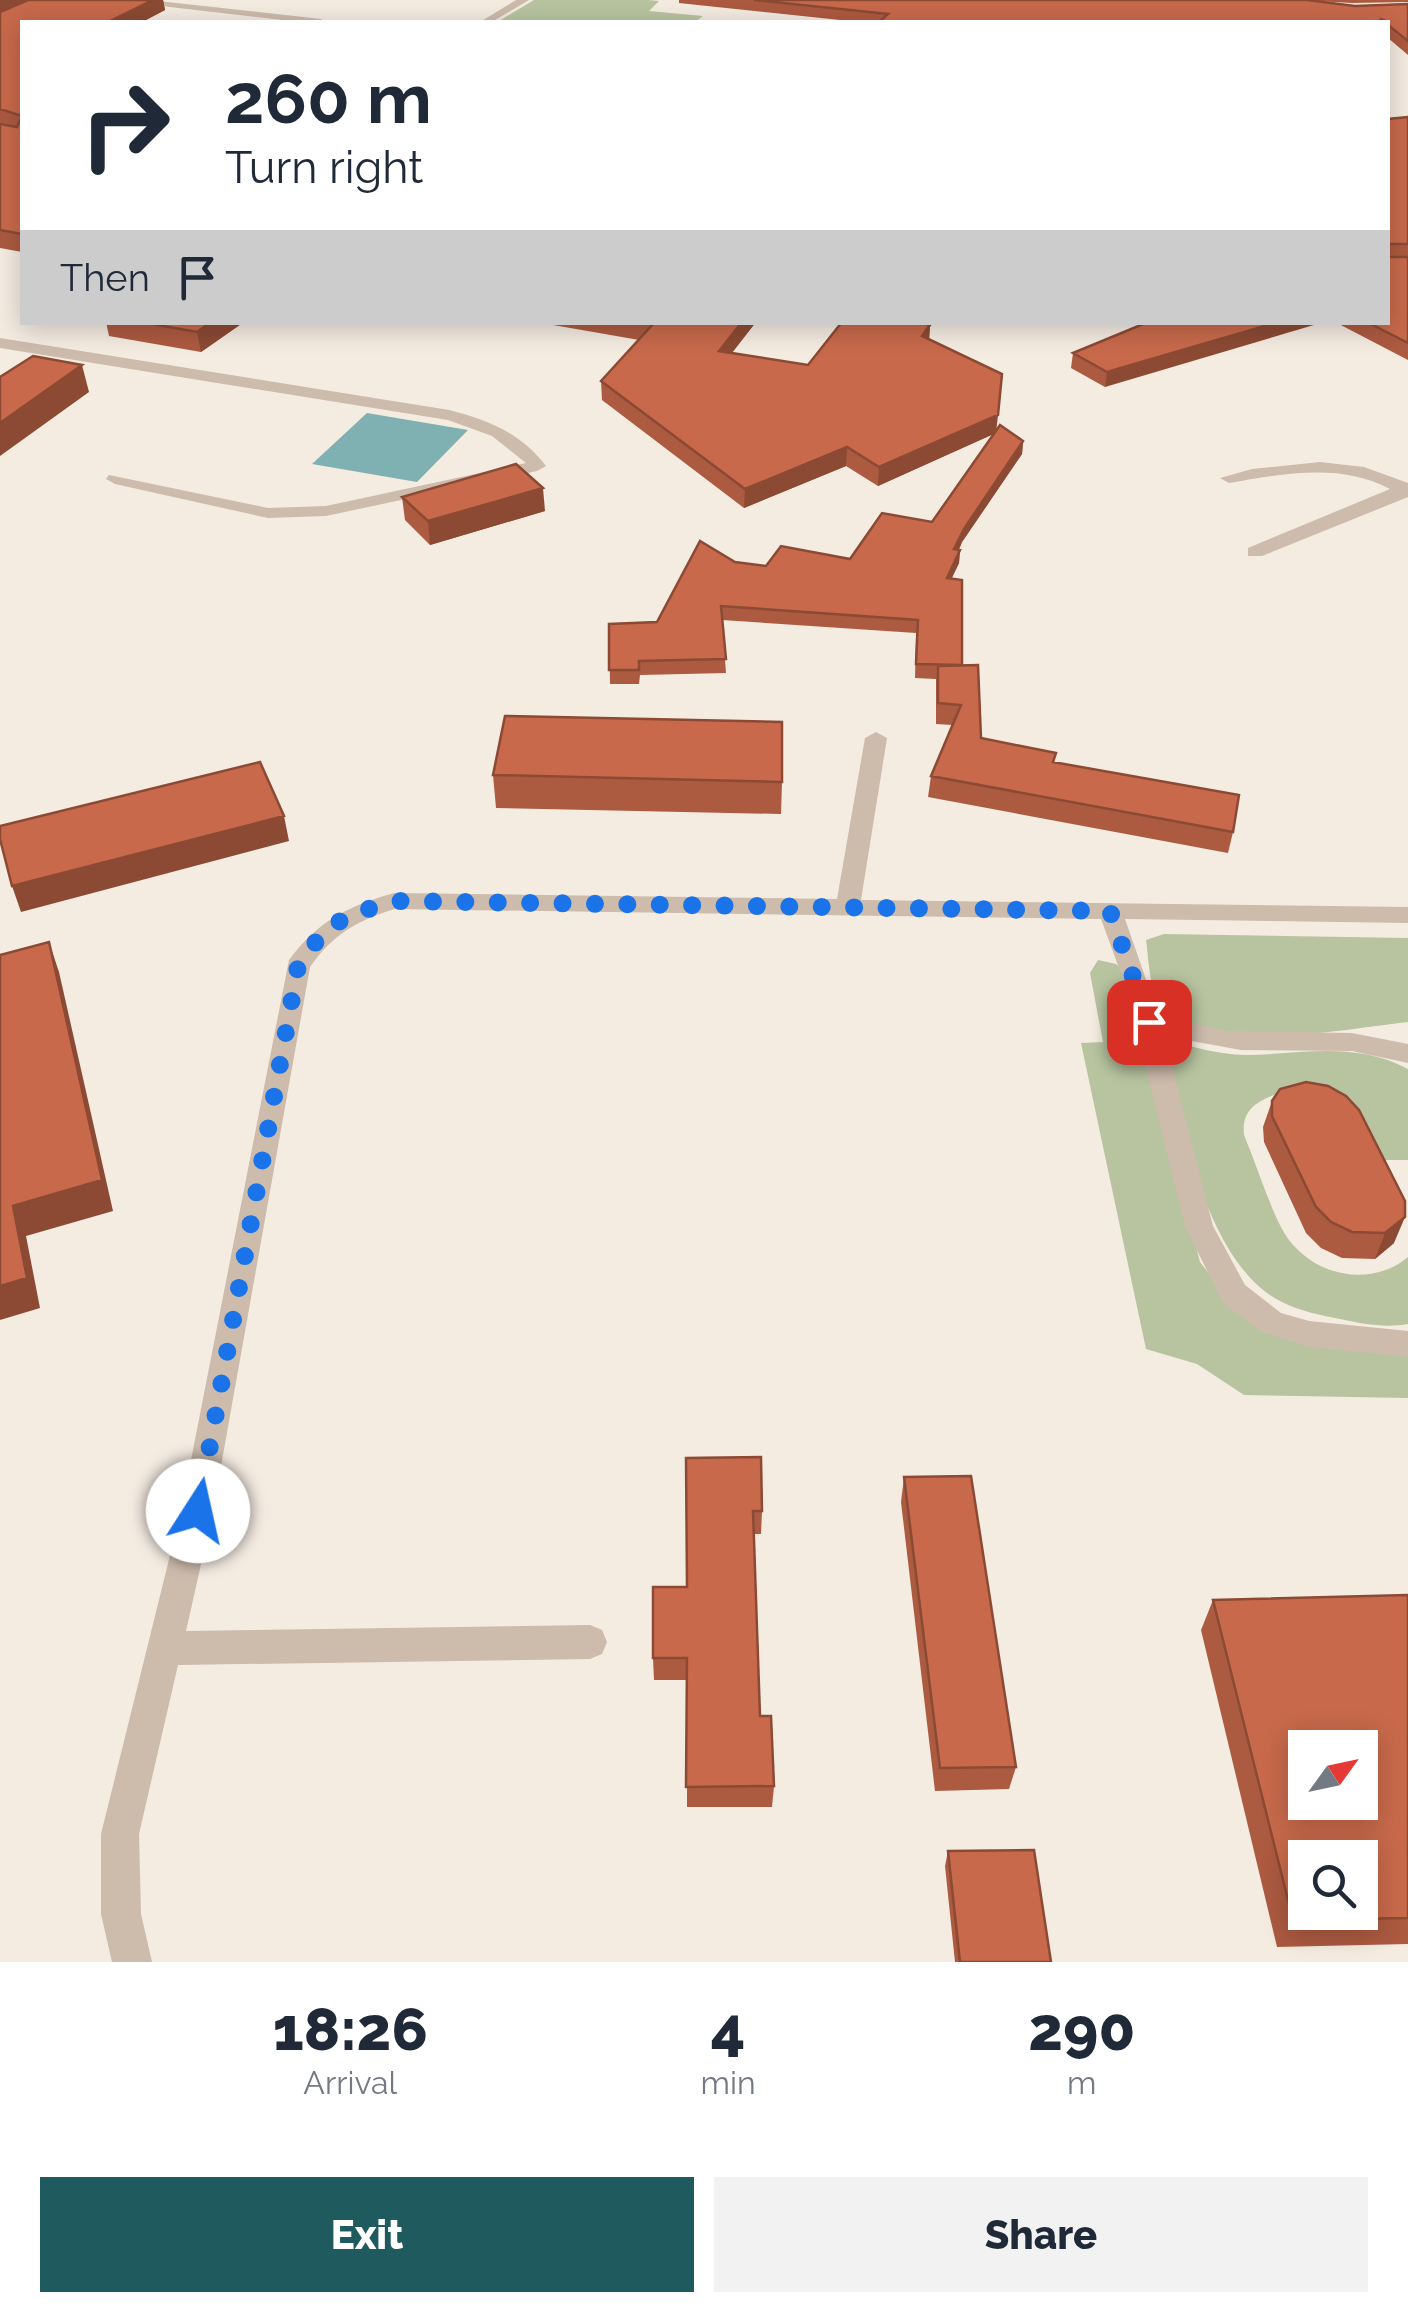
<!DOCTYPE html>
<html lang="en">
<head>
<meta charset="utf-8">
<style>
	:root { --surface:#fff; --page:#f2f2f3; --text:#1f2937; --muted:#747a83; --accent:#1f5a5e }
	body { margin:0; font-family:Raleway,sans-serif; background:var(--page); color:var(--text); height:100vh; display:flex; flex-direction:column; font-size:38px; white-space:nowrap }
	* { box-sizing:border-box; margin:0 }
	p { font-size:32px; color:var(--muted) }
	.icon { flex:none; width:55px; height:55px; fill:none; stroke:currentColor; stroke-width:2; stroke-linecap:round; stroke-linejoin:round }
	.map { position:relative; height:1962px; overflow:hidden }
	.sheet { display:flex; flex-direction:column; background:var(--surface); flex:1 }
	.sheet>* { flex:none }
	.banner { position:absolute; left:20px; top:20px; width:1370px; height:305px; border-radius:0px; box-shadow:0 5px 25px #0003; background:#fff; color:var(--text); overflow:hidden }
	.needle { width:65px; rotate:57deg }
	.buttons { position:absolute; left:1288px; top:1730px; display:grid; gap:20px }
	.buttons a { display:grid; place-items:center; width:90px; height:90px; border-radius:0px; background:var(--surface); box-shadow:0 5px 25px #0003; font-size:50px }
	.pin { position:absolute; display:grid; place-items:center; width:85px; height:85px; color:#fff; margin:-42px; border-radius:20px; box-shadow:0 5px 15px #0006 }
	.me { position:absolute; width:110px; margin:-55px; rotate:10deg; stroke-linejoin:round; filter:drop-shadow(0 0 8px #0008) }
	.turn { display:flex; align-items:center; gap:35px; height:210px; padding:0 40px; font-size:45px }
	.turn .icon { width:130px; height:130px; stroke-width:2.5 }
	.turn b { display:block; font-size:70px; line-height:85px }
	.then { display:flex; align-items:center; height:95px; padding:0 40px; background:#0003; gap:20px; font-size:38px }
	.eta { display:flex; justify-content:space-evenly; align-items:center; height:170px; text-align:center }
	.eta b { font-size:60px; font-weight:800; line-height:70px }
	.primary-button { display:flex; gap:20px; margin-top:auto; padding:20px 40px }
	.primary-button a { flex:1; height:115px; border-radius:0px; background:var(--accent); color:#fff; font-size:40px; font-weight:800; line-height:115px; text-align:center }
	.primary-button a+a { background:var(--page); color:var(--text) }
	.map>svg:first-child { display:block }
	.green { fill:#b8c4a0 }
	.water { fill:#7fb0b2 }
	.lines { fill:none; stroke-linecap:round; stroke-linejoin:round }
	.minor { fill:#cdbbac; fill-rule:evenodd }
	.wall { fill:#ac5a40 }
	.shaded-wall { fill:#8c4a34 }
	.building { fill:#c8694b; stroke:#8c4a34; stroke-width:2.5; fill-rule:evenodd }
	.route { stroke:#1a73e8; stroke-width:18; stroke-dasharray:0 32.4 }
</style>
</head>
<body>
<div class="map">
<svg width="1408" height="1962" viewBox="0 0 1408 1962">
	<rect width="100%" height="100%" fill="#f4ebe1"/>
	<!-- green -->
	<path class="green" d="M534,0H648L659,1L649,11L703,16L695,22H497Z
		M1164,934L1408,938V1022C1349,1028 1205,1058 1162,1007C1149,990 1149,961 1146,940Z
		M1098,960L1116,964L1127,974L1200,1262L1224,1293L1247,1313L1408,1355V1398L1244,1395L1197,1364L1146,1349L1081,1043L1103,1042L1090,973Z
		M1160,1038C1188,1045 1217,1055 1246,1055C1304,1054 1354,1041 1408,1069V1160H1384L1282,1092C1259,1100 1241,1108 1244,1135C1257,1166 1267,1200 1282,1229C1307,1275 1369,1290 1408,1257V1324C1385,1328 1363,1324 1340,1319C1320,1315 1300,1311 1282,1302C1205,1265 1179,1113 1160,1038Z"/>
	<!-- water -->
	<path class="water" d="M367,413L468,430L417,482L312,464Z"/>
	<g class="lines">
		<!-- minor -->
		<path class="minor" d="M149,0L321,19L326,22H299L153,5Z
			M516,0H529L492,22H480Z
			M0,338L449,410C488,420 521,433 546,466L537,471L326,516L268,518L115,484L106,479L109,475L268,508L326,506L526,463L492,436L448,420L0,348Z
			M1320,462L1364,467L1408,483V497L1262,556H1248V548L1390,489C1340,462 1282,474 1229,483L1220,478L1252,469Z
			M876,732L887,738L861,900L1408,907V923L1125,919L1159,1017L1228,1031L1352,1033L1408,1044V1063L1352,1051L1241,1050L1164,1036L1213,1226L1245,1285L1281,1313L1309,1321L1408,1331V1357L1309,1347L1260,1331L1223,1303L1185,1226L1126,987L1101,919L395,909C358,920 333,934 310,967L213,1511L186,1631L590,1625L602,1630L607,1642L602,1654L590,1659L178,1665L139,1834L141,1914L152,1962H112L101,1914V1834L181,1511L289,960C318,921 348,906 394,893L837,899L865,738Z"/>
	</g>
	<!-- wall -->
	<path class="wall" d="M0,0H163L165,10L142,22H22V252L0,248Z
		M679,0H1408V2L1352,3L1317,1L1355,6L1408,4V55L1388,38V22H859L679,3Z
		M1408,117V360L1335,322H1388V119Z
		M106,322H244L201,352L109,336Z
		M536,322H756L732,353L808,365L930,325L929,340L996,430L1023,441L1022,454L962,542L959,550H960L959,563L952,578L962,665L981,738L1055,762L1233,832L1228,853L928,797L931,776L953,725L936,724V679L915,678L916,633L722,620L726,673L640,675L639,684H610L609,624L657,622L735,562L766,566L850,559L932,522L993,434L878,486L846,466L744,508L602,400L601,381L639,340Z
		M1148,322L1105,387L1071,368L1073,353Z
		M402,497L545,511L430,545L405,520Z
		M493,775L782,782L781,814L496,808Z
		M1272,1101L1394,1243L1375,1259L1342,1258L1321,1248L1306,1233L1264,1142L1263,1127Z
		M686,1458L762,1511L761,1534H754L760,1716L774,1786L772,1807H687V1680H654L653,1658L687,1587Z
		M904,1477L1016,1767L1009,1789L935,1791L901,1502Z
		M1408,1595V1944L1277,1947L1201,1630L1213,1600Z
		M948,1851L1051,1962H955L945,1866Z"/>
	<!-- shaded-wall -->
	<path class="shaded-wall" d="M0,0H33L0,14Z
		M153,0H163L165,10L142,22H108Z
		M211,322H244L201,352L197,332Z
		M742,322H756L719,369V351Z
		M1278,322H1324L1105,387L1107,372Z
		M930,325L929,342L922,336Z
		M82,365L89,392L0,456V423Z
		M998,415L996,433L878,486L879,467Z
		M1023,441L1022,454L962,542L953,562L954,549L964,529Z
		M847,447L846,466L744,508L745,489Z
		M543,488L545,511L430,545L428,521Z
		M960,550L959,563L945,591L947,578Z
		M284,816L289,841L21,912L12,886Z
		M49,942L59,972L113,1211L26,1236L40,1308L0,1320V1286L13,1206Z
		M1405,1217L1394,1243L1375,1259L1385,1233Z"/>
	<!-- building -->
	<path class="building" d="M28,0H153L108,22H22V234L0,230V124L17,127L22,116L0,109V12Z
		M754,0H1307L1355,6L1408,4V41L1388,25V22L1381,19L1379,22H879L888,14Z
		M1408,117V244H1389V257H1408V343L1367,322H1388V119Z
		M141,322H211L197,332Z
		M642,322H742L719,351L808,365L842,322H916L930,325L922,336L1002,374L998,415L879,467L847,447L745,489L601,381L653,324Z
		M1148,322H1278L1107,372L1073,353Z
		M33,356L82,365L0,423V377Z
		M1000,425L1023,441L964,529L954,549L960,550L947,578L962,580V665L916,664L918,620L721,606L726,659L639,661V670H609V624L657,622L700,541L735,562L766,566L781,546L850,559L882,513L932,522Z
		M516,464L543,488L428,521L402,497Z
		M978,665L981,738L1056,753L1053,762L1239,795L1233,832L931,776L961,705L938,703V666Z
		M505,716L782,722V782L493,775Z
		M260,762L284,816L12,886L0,839V826Z
		M49,942L102,1180L13,1206L27,1278L0,1286V955Z
		M1306,1082L1328,1086L1346,1096L1359,1110L1405,1201V1217L1385,1233L1352,1232L1331,1222L1316,1207L1272,1116V1101L1280,1089Z
		M761,1457L762,1511H753L760,1716H771L774,1786L686,1787L687,1658H653V1587H687L686,1458Z
		M971,1476L1016,1767L940,1768L904,1477Z
		M1408,1595V1918L1293,1920L1213,1600ZM1305,1748H1360V1802H1305ZM1305,1858H1360V1912H1305Z
		M1034,1850L1051,1962H960L948,1851Z"/>
	<g class="lines">
		<!-- route -->
		<path class="route" d="M198,1511L298,966C329,920 342,917 394,901L1110,911L1149,1022"/>
	</g>
</svg>
<div class="buttons">
<a><svg class="needle" viewBox="-14 -14 28 28"><path d="M0-13l5 13h-10z" fill="#e53935"/><path d="M0 13l5-13h-10z" fill="#747a83"/></svg></a>
<a><svg class="icon" aria-label="search" viewBox="0 0 24 24"><circle cx="10" cy="10" r="6"/><path d="M15 15l6 6"/></svg></a>
</div>
<div class="pin" style="left:1149px;top:1022px;background:#d93025"><svg class="icon" aria-label="arrive" viewBox="0 0 24 24"><path d="M6 21V4h12l-3 4 3 4H6"/></svg></div>
<svg class="me" style="left:198px;top:1511px" viewBox="-20 -20 40 40"><circle r="19" fill="#fff"/><path d="M0-13L10 11 0 6-10 11z" fill="#1a73e8"/></svg>
<div class="banner">
<div class="turn"><svg class="icon" aria-label="right" viewBox="0 0 24 24"><path d="M7 20v-9h11M14 6l5 5-5 5"/></svg><div><b>260 m</b>Turn right</div></div>
<div class="then">Then<svg class="icon" aria-label="arrive" viewBox="0 0 24 24"><path d="M6 21V4h12l-3 4 3 4H6"/></svg></div>
</div>
</div>
<section class="sheet">
<div class="eta">
<div><b>18:26</b><p>Arrival</p></div>
<div><b>4</b><p>min</p></div>
<div><b>290</b><p>m</p></div>
</div>
<div class="primary-button"><a>Exit</a><a>Share</a></div>
</section>
</body>
</html>
